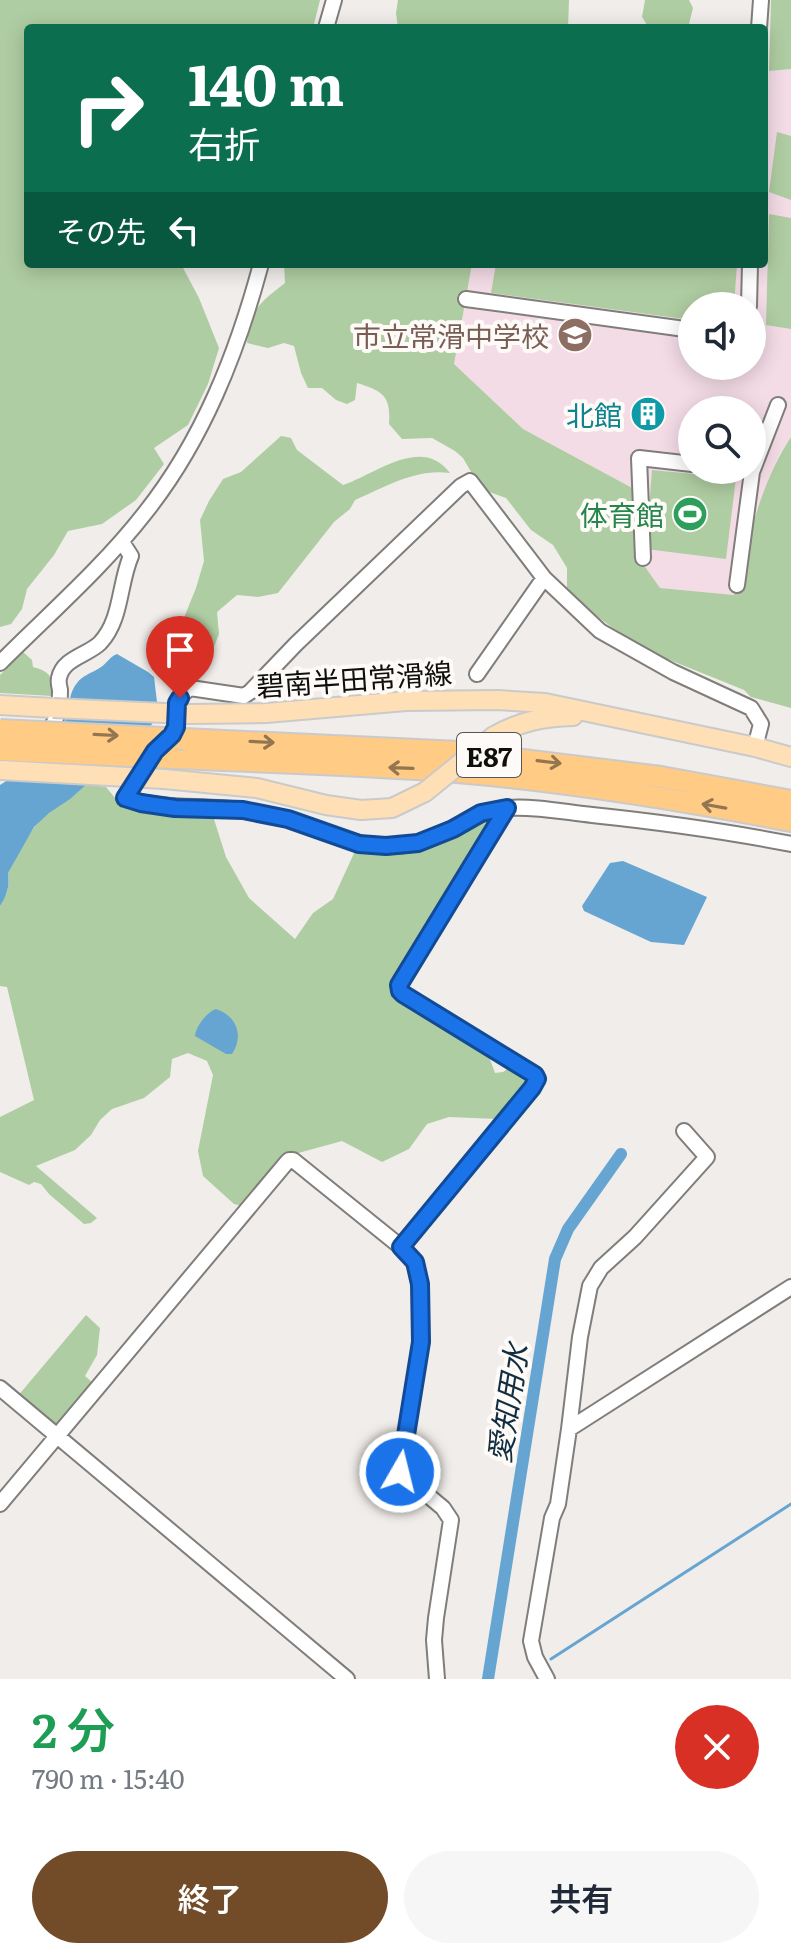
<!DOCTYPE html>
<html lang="ja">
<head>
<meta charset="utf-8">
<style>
	:root { --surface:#fff; --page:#f6f6f7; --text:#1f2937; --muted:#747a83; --accent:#724c29 }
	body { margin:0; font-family:Literata,"Noto Sans JP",serif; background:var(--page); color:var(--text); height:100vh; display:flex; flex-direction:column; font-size:30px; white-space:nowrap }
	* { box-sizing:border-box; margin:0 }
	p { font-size:26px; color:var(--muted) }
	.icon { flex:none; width:44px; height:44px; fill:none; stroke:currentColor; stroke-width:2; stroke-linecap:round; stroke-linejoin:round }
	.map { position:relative; height:1679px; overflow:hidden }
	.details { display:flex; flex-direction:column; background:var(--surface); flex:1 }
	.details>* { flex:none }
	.guide { position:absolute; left:24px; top:24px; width:744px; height:244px; border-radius:8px; box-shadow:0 4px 20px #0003; background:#0b6e4f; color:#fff; overflow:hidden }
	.buttons { position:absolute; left:678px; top:292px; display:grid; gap:16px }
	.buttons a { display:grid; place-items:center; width:88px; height:88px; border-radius:50%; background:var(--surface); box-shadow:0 4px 20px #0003; font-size:40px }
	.pin { position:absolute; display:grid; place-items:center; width:68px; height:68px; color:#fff; margin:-82px -34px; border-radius:50% 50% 50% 0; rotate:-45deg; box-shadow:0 0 8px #0007 }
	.pin .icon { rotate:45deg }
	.me { position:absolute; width:88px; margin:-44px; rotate:8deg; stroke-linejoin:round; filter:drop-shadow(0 0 6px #0008) }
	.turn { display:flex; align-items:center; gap:28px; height:168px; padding:0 32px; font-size:36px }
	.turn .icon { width:104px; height:104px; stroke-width:2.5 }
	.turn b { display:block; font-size:56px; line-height:68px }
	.then { display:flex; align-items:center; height:76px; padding:0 32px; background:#0003; gap:16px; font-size:30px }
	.round { display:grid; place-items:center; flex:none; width:84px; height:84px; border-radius:42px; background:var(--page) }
	.overview { display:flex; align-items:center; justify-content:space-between; height:136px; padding:0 32px }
	h1 { font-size:48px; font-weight:600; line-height:60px; color:#1e9e55 }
	.cta { display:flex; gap:16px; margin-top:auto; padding:16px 32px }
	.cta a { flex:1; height:92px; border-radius:48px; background:var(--accent); color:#fff; font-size:32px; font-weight:600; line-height:92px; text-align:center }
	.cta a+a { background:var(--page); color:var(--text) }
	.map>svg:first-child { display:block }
	.education { fill:#f4dce7; fill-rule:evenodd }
	.green { fill:#afcda2 }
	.water { fill:#66a5d2 }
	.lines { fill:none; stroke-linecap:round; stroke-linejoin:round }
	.stream { stroke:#66a5d2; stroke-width:3 }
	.canal { stroke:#66a5d2; stroke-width:12 }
	.minor-casing { stroke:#807e7b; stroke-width:18 }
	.major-casing { stroke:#cacaca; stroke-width:22 }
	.highway-casing { stroke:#cacaca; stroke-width:24 }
	.minor { stroke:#fff; stroke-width:14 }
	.major { stroke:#ffe0b6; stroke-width:18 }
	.highway { stroke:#ffcb85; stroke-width:20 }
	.major-bridge-casing { stroke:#cacaca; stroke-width:22; stroke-linecap:butt }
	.highway-bridge-casing { stroke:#cacaca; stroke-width:24; stroke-linecap:butt }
	.major-bridge { stroke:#ffe0b6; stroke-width:18 }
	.highway-bridge { stroke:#ffcb85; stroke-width:20 }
	.oneway { stroke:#93764f }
	.route-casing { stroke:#114b97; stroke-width:20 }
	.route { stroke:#1a73e8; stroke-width:14 }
	.labels { text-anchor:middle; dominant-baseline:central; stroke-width:8; stroke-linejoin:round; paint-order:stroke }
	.shield { fill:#fdfaf7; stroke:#565654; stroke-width:2 }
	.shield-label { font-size:26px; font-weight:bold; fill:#0f0f0e }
	.education-label { font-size:28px; fill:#785e54; stroke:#fdfaf7; text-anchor:end }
	.culture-label { font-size:28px; fill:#0d838f; stroke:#fdfaf7; text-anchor:end }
	.leisure-label { font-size:28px; fill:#27864d; stroke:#fdfaf7; text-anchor:end }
	.street-label { font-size:28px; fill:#0f0f0e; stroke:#fdfaf7 }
	.water-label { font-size:30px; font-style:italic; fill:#112e41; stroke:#fdfaf7 }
</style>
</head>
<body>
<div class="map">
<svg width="791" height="1679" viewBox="0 0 791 1679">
	<rect width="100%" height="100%" fill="#f0edea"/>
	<!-- education -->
	<path class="education" d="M791,69V437L779,455L754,516L734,595L660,588L636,554L634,489L523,429L453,364L472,264H764V160L769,71ZM692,306H752V366H692ZM692,410H752V470H692Z"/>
	<!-- green -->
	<path class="green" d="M0,0H320L313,28H28V264H181L199,298L219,348L208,384L188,425L154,448L164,464L136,500L102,524L68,531L54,555L27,589L22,609L11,624L0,627Z
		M398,0H569L568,28H398L396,13Z
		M645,0H689L693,8L688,28H649L642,17Z
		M771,0H791V69L769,71Z
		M777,132L791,136V200L769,192Z
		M769,214L791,218V329L766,325Z
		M284,264H472L454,364L523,429L634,489L636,554L660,588L734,595C748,541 760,484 791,437V708L751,697L744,690L655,654L613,628L571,597L567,592V568L553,545L531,530L506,498L481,489L463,458L455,451L432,438L402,439L389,424C391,396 383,391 357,383L355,400L347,404L336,400L322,388H308L301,373L294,346L284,343L268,348L247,343C251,309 259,303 285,283Z
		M496,264H737L734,306H692V320L491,293Z
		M281,436L291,438L297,450L343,485C376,474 422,435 450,473C416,468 385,487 355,500L350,509L334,522L278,593L258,597L237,595L217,612L219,634L212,652L196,657L181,645L177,635L196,588L204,561L200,520L209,501L223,479L241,472Z
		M652,470L736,478L726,559L646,549Z
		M23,652L32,660L33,667C50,671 54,678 52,696L0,693V675Z
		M87,784L106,787L120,804L163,815L212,813L226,857L249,898L295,939L313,913L333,899L356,849L386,852L484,817L492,825L397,980L487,1051L495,1073L503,1072L512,1066L532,1078L497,1119L449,1117L427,1124L409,1149L382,1162L342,1141L291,1155L242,1206L234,1204L203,1176L198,1151L213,1075L207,1061L188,1053L172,1059L170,1077L144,1098L112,1109L100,1120L91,1135L75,1150L36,1166L97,1218L91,1223L84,1224L49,1194L41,1184L34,1182L29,1185L0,1172V1117L34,1100L7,987L0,986V906L7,892L9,880L8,873C16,858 24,842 33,829C46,811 71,798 87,784Z
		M86,1315L100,1328L97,1355L85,1376L94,1384L57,1426L49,1425L17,1397Z"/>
	<!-- water -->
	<path class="water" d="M117,654L148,672L154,677L157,702L155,720L149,728L122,753L103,765L87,784L70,799L49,813L34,827L8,873C10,885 7,895 0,906V785C20,773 48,750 61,730C71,716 66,696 77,683C82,676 91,673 98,669C106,665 109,657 117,654Z
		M623,861L707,897L684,945L651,942L584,911L582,906L610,863Z
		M216,1009C237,1016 244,1036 232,1054H226L195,1036C196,1026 207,1012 216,1009Z"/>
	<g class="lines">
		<!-- stream -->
		<path class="stream" d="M551,1659L791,1504"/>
		<!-- canal -->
		<path class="canal" d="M488,1679L555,1259L568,1229L621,1154"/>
		<defs>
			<path id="minor" d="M326,28L334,0
				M759,28L761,0
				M466,299L692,330
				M749,306L750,264
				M643,558L639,458L692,464
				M737,585L752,472L778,405
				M0,663C49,614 103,567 145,513C203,440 237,353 261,264
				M477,674L544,578
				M45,734C58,723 60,707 60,690C59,686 58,682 59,678C63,658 88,655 100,643C122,620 119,583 131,556L122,542
				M755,747L761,724L751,708L673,672L600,631L544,578L470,481L461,486L296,644L250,692L244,696L190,688C168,704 183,714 173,732C169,739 161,744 156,751C144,765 135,782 125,798C165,811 205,804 246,811C259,813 274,815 287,819C336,832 361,855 417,843C449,836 473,810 507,808C535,806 564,812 592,815C659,822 725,831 791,844
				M401,1247L532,1088L537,1079L535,1075L403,994L399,987L401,980L507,808
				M0,1388L347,1679
				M569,1429L791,1287
				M0,1504L287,1162L289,1160H293L401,1247L415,1262L420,1284L421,1342L400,1472L443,1508L451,1520L436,1618L434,1640L437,1679
				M547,1679L535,1657L531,1641L552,1518L558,1504L569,1429L580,1337L590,1286L601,1268L635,1237L707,1157L684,1131"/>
			<path id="major" d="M0,705L53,708
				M187,714L266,713L406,701L497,700L545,703L755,747L791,757
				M494,736C521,721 543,717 573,716
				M164,779L257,788L326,805L361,810L392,808L425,792"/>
			<path id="highway" d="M184,739L460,752L661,777L791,801
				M173,758C254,761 335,764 417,769C542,777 667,797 791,821"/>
		</defs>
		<!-- minor casing -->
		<use href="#minor" class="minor-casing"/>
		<!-- major casing -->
		<use href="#major" class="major-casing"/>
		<!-- highway casing -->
		<use href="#highway" class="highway-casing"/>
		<!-- minor -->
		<use href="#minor" class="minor"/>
		<!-- major -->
		<use href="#major" class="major"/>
		<!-- highway -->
		<use href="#highway" class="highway"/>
		<defs>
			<path id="major-bridge" d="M53,708L187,714
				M0,770L164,779
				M425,792L494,736"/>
			<path id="highway-bridge" d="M0,730L184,739
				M0,750L173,758"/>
		</defs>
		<!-- major-bridge casing -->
		<use href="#major-bridge" class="major-bridge-casing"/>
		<!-- highway-bridge casing -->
		<use href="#highway-bridge" class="highway-bridge-casing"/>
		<!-- major-bridge -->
		<use href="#major-bridge" class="major-bridge"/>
		<!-- highway-bridge -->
		<use href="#highway-bridge" class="highway-bridge"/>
	</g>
	<!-- one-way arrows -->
	<defs><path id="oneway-shaft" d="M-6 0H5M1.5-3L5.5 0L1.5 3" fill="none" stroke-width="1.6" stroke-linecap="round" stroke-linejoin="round" transform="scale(2)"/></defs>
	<g class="oneway">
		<use href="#oneway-shaft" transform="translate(106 735) rotate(3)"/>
		<use href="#oneway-shaft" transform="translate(262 742) rotate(3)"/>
		<use href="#oneway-shaft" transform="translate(549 762) rotate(7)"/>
		<use href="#oneway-shaft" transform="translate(401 768) rotate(-178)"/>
		<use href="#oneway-shaft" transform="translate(714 806) rotate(-170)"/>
	</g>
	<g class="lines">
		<defs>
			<path id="route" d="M180,698L177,703L176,727L172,735L155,751L125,798L141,803L175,808L243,810L288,819L359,844L386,846L418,843L453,829L481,813L507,808L399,985L400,991L403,994L535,1075L537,1079L532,1088L401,1247L415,1262L420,1284L421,1342L400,1472"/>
		</defs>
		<!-- route casing -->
		<use href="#route" class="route-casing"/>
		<!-- route -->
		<use href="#route" class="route"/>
	</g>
	<!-- icons -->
	<defs>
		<symbol id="school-disc" viewBox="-11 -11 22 22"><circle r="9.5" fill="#8d6e63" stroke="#fdfaf7"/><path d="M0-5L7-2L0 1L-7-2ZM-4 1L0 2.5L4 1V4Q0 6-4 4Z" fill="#fff"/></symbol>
		<symbol id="building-disc" viewBox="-11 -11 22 22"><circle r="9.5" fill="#0f9aa8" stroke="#fdfaf7"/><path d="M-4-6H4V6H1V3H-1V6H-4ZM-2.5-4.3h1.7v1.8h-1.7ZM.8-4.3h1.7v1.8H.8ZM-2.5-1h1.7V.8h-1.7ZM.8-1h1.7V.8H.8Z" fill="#fff"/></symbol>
		<symbol id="stadium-disc" viewBox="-11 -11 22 22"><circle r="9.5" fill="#2e9e5b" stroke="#fdfaf7"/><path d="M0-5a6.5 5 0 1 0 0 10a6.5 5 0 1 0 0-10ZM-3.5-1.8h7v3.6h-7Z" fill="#fff"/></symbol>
	</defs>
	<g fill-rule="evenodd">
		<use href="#school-disc" x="555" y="315" width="40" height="40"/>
		<use href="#building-disc" x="628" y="394" width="40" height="40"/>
		<use href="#stadium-disc" x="670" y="494" width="40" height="40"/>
	</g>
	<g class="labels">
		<!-- shield labels -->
		<rect class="shield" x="457" y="733" width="64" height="44" rx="6"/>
		<g class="shield-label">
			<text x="489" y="755">E87</text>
		</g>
		<!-- education labels -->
		<g class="education-label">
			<text x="549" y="335">市立常滑中学校</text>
		</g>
		<!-- culture labels -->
		<g class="culture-label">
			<text x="622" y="414">北館</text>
		</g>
		<!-- leisure labels -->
		<g class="leisure-label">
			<text x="664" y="514">体育館</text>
		</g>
		<!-- street labels -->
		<g class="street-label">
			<text transform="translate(354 678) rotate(-4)">碧南半田常滑線</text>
		</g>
		<!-- water labels -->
		<g class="water-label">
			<text transform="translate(506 1403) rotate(-81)">愛知用水</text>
		</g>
	</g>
</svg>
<div class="buttons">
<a><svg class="icon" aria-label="sound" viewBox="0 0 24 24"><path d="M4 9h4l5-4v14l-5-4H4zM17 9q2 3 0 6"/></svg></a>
<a><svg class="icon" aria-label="search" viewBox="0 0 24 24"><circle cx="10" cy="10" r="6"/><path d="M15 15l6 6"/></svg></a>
</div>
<div class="pin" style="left:180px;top:698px;background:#d93025"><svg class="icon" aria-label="arrive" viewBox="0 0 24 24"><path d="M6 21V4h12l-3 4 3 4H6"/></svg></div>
<svg class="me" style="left:400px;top:1472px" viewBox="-20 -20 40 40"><circle r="17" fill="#1a73e8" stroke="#fff" stroke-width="3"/><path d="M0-11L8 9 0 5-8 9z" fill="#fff"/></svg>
<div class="guide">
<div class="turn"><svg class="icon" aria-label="right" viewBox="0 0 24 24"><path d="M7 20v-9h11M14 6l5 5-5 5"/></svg><div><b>140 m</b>右折</div></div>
<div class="then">その先<svg class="icon" aria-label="left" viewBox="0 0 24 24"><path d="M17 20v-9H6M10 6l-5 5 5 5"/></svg></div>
</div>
</div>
<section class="details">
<div class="overview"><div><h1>2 分</h1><p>790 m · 15:40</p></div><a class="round" style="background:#d93025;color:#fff"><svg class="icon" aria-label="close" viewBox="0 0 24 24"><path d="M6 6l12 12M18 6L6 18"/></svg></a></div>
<div class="cta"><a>終了</a><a>共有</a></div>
</section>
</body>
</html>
